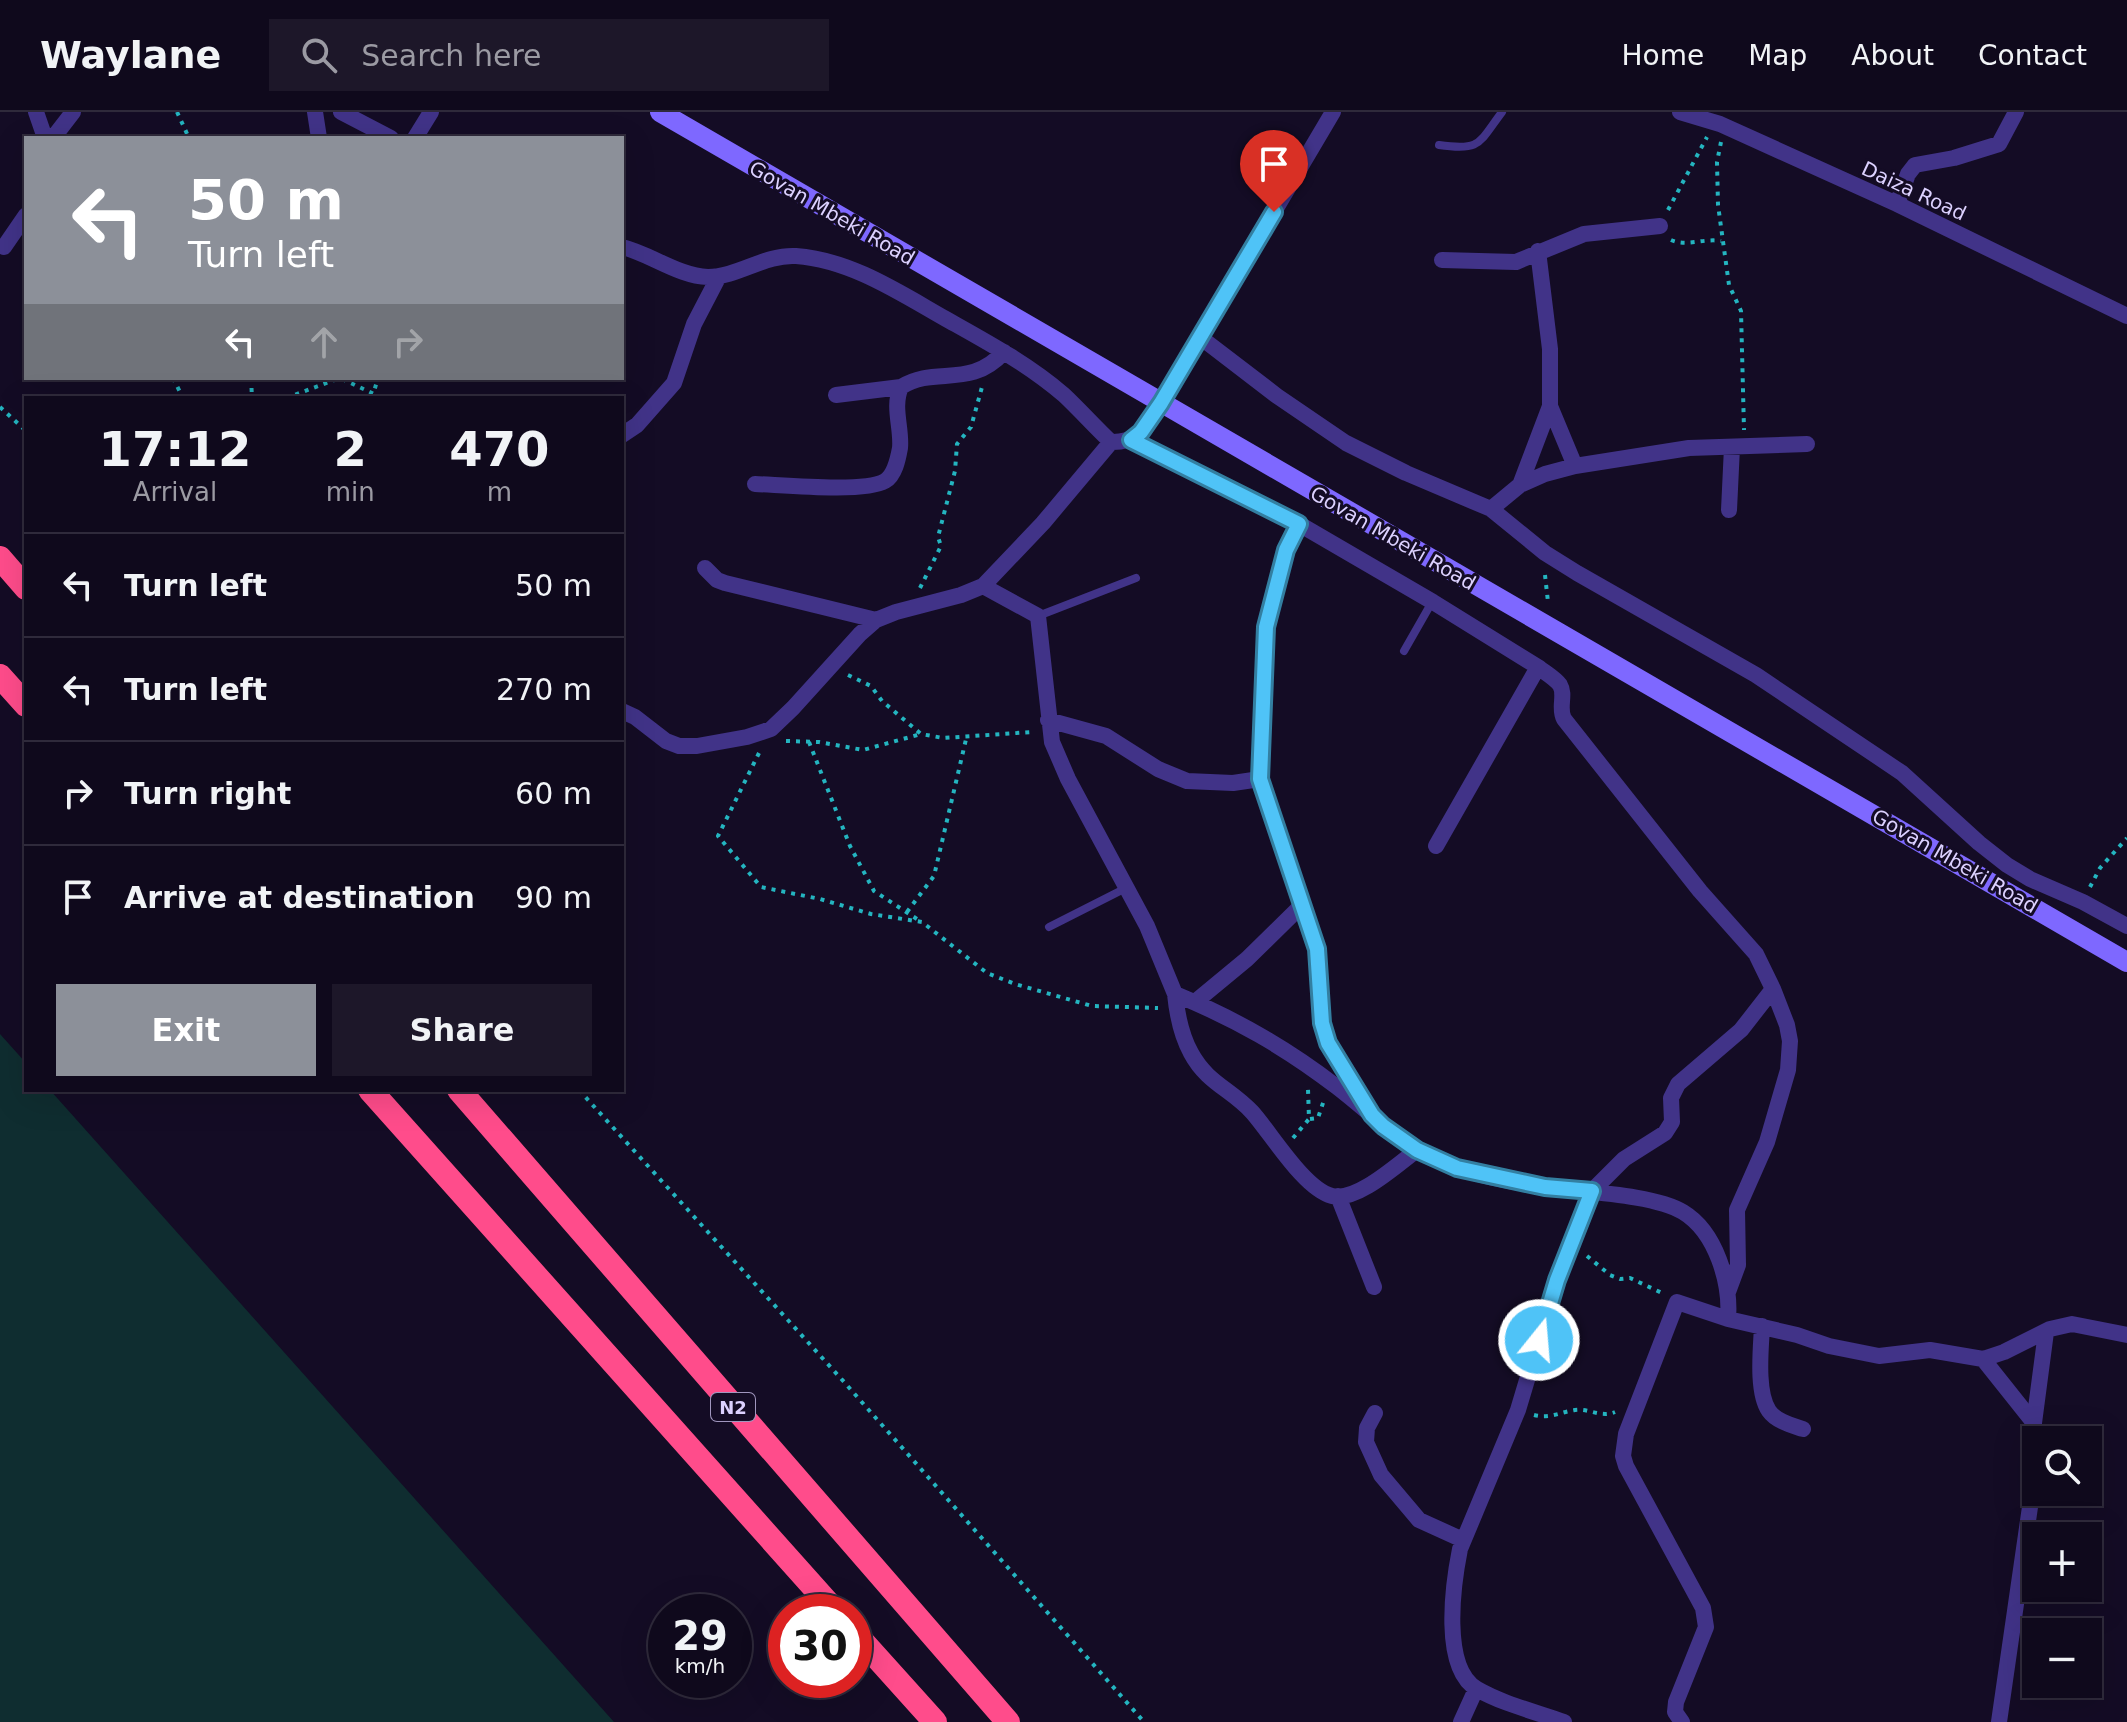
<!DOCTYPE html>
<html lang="en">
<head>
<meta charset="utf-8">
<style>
	:root { --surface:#0f091c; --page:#1d1729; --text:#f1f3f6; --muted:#9b9aa3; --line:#2f2a3b; --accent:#8c9099 }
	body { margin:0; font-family:"DejaVu Sans",sans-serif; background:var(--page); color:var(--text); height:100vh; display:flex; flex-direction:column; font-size:30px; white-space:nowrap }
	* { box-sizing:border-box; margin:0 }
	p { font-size:26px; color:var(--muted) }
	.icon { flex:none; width:44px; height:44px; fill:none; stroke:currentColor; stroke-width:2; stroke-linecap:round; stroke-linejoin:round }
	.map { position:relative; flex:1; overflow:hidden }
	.panel { position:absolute; left:24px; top:284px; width:600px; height:696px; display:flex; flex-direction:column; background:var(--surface); border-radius:0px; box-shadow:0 8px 32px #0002,0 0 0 2px var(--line) }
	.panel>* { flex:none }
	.hud { position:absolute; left:24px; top:24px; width:600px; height:244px; border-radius:0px; box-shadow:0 8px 32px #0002,0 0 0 2px var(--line); background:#8c9099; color:#fff; overflow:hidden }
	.buttons { position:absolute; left:2022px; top:1314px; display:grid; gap:16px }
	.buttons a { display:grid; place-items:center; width:80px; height:80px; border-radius:0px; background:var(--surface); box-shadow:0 8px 32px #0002,0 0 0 2px var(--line); font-size:40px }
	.speed { position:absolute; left:648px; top:1482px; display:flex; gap:16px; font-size:40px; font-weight:700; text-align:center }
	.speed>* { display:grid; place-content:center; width:104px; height:104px; border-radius:50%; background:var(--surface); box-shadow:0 8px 32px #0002,0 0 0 2px var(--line); line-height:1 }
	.speed small { font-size:20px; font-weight:400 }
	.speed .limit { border:12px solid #d22; background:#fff; color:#111 }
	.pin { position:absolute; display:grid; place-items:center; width:68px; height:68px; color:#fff; margin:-82px -34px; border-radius:50% 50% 50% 0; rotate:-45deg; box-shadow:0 0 8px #0007 }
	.pin .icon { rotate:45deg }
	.me { position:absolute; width:88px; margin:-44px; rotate:17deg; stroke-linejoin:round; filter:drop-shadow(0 0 6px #0008) }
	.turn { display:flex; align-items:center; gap:28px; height:168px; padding:0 32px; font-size:36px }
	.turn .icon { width:104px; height:104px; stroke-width:2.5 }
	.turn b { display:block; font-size:56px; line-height:68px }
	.lanes { display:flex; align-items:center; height:76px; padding:0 32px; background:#0003; justify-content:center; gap:40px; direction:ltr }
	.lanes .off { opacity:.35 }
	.eta { display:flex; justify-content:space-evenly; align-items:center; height:136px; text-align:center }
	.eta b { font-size:48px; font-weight:700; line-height:56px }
	.cta { display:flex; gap:16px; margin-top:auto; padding:16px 32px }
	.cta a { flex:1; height:92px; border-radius:0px; background:var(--accent); color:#fff; font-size:32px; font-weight:700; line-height:92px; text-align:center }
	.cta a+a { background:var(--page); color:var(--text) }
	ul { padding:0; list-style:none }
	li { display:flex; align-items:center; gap:24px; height:104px; padding:0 32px; border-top:2px solid var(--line) }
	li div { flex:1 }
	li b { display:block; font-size:30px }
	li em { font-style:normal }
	header { display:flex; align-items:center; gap:48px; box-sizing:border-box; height:112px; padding:0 40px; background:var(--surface); border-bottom:2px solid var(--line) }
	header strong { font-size:38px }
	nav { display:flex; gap:44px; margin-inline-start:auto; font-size:28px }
	.search { width:560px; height:72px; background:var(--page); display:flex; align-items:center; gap:20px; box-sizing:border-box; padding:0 28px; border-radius:0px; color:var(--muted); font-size:30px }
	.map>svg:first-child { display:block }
	.green { fill:#0f2d30 }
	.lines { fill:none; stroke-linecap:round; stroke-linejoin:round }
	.path { stroke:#24b5c0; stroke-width:4; stroke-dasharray:4 6; stroke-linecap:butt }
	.lane { stroke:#413388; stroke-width:8 }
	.street { stroke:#413388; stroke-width:16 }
	.secondary { stroke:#7e68ff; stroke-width:20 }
	.highway { stroke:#ff4c8b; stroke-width:24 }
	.route-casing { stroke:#337fa1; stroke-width:20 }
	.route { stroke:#4fc3f7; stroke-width:14 }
	.labels { text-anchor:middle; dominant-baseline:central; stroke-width:6; stroke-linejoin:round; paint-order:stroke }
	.shield { fill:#140c25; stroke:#a096be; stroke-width:2 }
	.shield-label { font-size:18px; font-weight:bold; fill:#dcd1ff }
	.street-label { font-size:20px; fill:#dcd1ff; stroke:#140c25 }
</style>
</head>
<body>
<header>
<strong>Waylane</strong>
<div class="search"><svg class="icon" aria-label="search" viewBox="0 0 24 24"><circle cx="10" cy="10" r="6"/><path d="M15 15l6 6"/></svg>Search here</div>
<nav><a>Home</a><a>Map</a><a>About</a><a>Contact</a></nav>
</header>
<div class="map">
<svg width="2127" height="1610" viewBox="0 0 2127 1610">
	<rect width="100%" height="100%" fill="#140c25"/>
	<!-- green -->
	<path class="green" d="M0,922L26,951V978H50L614,1610H0Z"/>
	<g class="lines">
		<!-- path -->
		<path class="path" d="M177,0L189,26
			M1721,30L1717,50L1718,93L1729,173L1741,199L1744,318
			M1668,98L1707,25
			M1671,128C1686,135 1704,126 1721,129
			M173,266L183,286
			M251,266L252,286
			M286,286L340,266L374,282
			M372,286L378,266
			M0,295L26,319
			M1545,463L1548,490
			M920,476L941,434L938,425L955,359L957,332L971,315L982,275
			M848,563L871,574L882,589L921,622L943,626L1032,620
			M786,629L819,630L863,638L921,622
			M809,630L850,734L874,779L920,809
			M759,641L718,724L761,775L820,787L871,802L922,810L987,861L1015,872L1092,894L1158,896
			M2090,775L2100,756L2127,726
			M907,800L934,764L967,623
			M579,978L845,1271L1144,1610
			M1310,1007L1318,1006L1324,988
			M1293,1026L1309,1007L1308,977
			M1587,1144L1610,1163L1620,1167L1630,1166L1662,1181
			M1534,1303C1549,1307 1561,1300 1575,1298C1589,1296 1600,1306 1615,1300"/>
		<!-- lane -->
		<path class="lane" d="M1439,33C1481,39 1478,32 1502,0
			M1038,504L1136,466
			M1404,539L1432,490
			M1049,815L1126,776"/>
		<!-- street -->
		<path class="street" d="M36,0L45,26
			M315,0L319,26
			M341,0L391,26
			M1680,0L1720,12L1897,92L2127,204
			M53,26L73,0
			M415,26L431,0
			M1897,92L1908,62L1915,53L1954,46L1999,32L2016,0
			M4,135L26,103
			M622,135C651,142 678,164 708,165C738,165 765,142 796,144C851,148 900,181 946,207C987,230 1028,252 1064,283C1080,298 1095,315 1111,330C1140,331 1146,312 1161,291L1333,0
			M1538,139L1550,237V294L1575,354
			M1442,148L1516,150L1584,122L1660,114
			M1200,225L1277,284L1346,331L1406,361L1491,397L1545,441L1577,461L1756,563L1902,661L1979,731L2007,753L2030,767L2083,790L2127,814
			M836,283L901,275
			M622,323L637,313L674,271L694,212L719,164
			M1131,328L1299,412L1433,490L1538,555C1544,560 1555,566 1560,573C1566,583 1558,596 1564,607L1700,779L1756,842L1773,877L1787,913L1790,929L1788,958L1767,1030L1737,1098L1738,1153L1728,1180
			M755,372C782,373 865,381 885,369C895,363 898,347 900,336C902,316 892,295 901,275C936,253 969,278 1004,240
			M1520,373L1550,294
			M1491,397L1520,373L1545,362L1575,354L1689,336L1807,332
			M1729,398L1732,335
			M1299,412L1286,438L1266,515L1260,667L1317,837L1324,922L1333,941L1365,991
			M705,456L717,468L725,471L876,508
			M983,474L1038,504L1052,630L1068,667L1147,814L1175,882C1235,907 1285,935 1337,975C1376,1005 1409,1041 1457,1056C1485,1065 1517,1071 1546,1075C1580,1080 1654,1082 1683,1100C1716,1120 1731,1171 1728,1207
			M622,599L635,605L666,629L679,634H697L747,625L771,617L793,596L860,522L876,508L896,500L961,483L983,474L1043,411L1111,330
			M1048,608L1106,624L1158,657L1187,669L1233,671L1260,667
			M1436,734L1538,555
			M1175,882C1177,902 1181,923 1191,941C1207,971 1231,977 1252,1000C1271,1021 1304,1077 1332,1084C1357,1090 1398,1052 1417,1038
			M1195,890L1247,847L1301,794
			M1338,1084L1374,1175
			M1762,1214C1761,1236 1756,1280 1769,1299C1776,1309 1791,1313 1803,1317
			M1983,1247L2034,1311
			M1375,1301L1367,1316L1366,1330L1381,1363L1419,1408L1463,1428
			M1461,1610L1476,1577
			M1564,1610C1536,1600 1503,1592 1477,1577C1441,1556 1453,1472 1460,1437L1518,1298L1557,1168L1592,1079L1624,1047L1665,1021L1672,1010L1671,986L1678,972L1741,918L1773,877
			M1682,1610L1675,1600L1676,1590L1706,1515L1703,1496L1626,1354L1623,1344L1626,1322L1677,1190L1728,1207L1797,1223L1829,1234L1879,1244L1930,1238L1983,1247L2004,1240L2050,1217L2072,1212L2127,1223
			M1999,1610L2031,1388L2034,1311L2046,1220"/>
		<!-- secondary -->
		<path class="secondary" d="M660,0L2127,850"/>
		<!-- highway -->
		<path class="highway" d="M0,446L26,476
			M0,564L26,593
			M370,978L836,1500
			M459,978L1008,1610
			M854,1520L935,1610"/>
	</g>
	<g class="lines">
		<defs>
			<path id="route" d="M1274,100L1161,291L1141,320L1131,328L1299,412L1286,438L1266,515L1260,667L1317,837L1322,911L1328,931L1372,1003L1383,1014L1417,1038L1457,1056L1545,1075L1592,1079L1557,1168L1539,1228"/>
		</defs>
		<!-- route casing -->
		<use href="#route" class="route-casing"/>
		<!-- route -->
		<use href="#route" class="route"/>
	</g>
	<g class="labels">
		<!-- shield labels -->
		<rect class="shield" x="711" y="1281" width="44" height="28" rx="6"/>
		<g class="shield-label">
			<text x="733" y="1295">N2</text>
		</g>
		<!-- street labels -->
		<g class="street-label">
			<text transform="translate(1914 79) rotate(25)">Daiza Road</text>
			<text transform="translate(832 101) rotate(30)">Govan Mbeki Road</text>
			<text transform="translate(1393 426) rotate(30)">Govan Mbeki Road</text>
			<text transform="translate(1955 749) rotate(30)">Govan Mbeki Road</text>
		</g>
	</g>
</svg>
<div class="buttons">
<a><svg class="icon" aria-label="search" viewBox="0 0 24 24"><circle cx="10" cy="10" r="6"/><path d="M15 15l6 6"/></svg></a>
<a>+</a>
<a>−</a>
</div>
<div class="speed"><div>29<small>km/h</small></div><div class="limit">30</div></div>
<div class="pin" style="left:1274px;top:100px;background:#d93025"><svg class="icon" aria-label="arrive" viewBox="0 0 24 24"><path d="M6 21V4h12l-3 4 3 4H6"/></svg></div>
<svg class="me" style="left:1539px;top:1228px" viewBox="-20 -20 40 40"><circle r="17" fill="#4fc3f7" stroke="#fff" stroke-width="3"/><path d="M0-11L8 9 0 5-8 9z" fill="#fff"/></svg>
<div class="hud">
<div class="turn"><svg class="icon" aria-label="left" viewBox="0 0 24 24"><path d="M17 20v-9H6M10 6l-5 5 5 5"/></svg><div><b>50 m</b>Turn left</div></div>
<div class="lanes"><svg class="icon" aria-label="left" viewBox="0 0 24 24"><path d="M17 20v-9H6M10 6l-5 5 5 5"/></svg><svg class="icon off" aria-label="ahead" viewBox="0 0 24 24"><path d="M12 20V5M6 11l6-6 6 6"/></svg><svg class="icon off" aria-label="right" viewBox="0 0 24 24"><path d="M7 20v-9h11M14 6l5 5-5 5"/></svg></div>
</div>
<section class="panel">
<div class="eta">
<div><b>17:12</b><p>Arrival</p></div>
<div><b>2</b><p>min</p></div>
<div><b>470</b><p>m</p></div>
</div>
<ul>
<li><svg class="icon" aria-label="left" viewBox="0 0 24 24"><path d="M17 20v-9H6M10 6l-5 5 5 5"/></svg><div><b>Turn left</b></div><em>50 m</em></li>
<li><svg class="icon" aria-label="left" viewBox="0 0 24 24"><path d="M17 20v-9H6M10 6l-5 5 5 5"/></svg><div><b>Turn left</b></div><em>270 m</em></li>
<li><svg class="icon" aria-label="right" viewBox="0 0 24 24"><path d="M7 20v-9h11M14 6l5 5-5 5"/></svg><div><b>Turn right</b></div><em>60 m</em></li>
<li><svg class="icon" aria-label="arrive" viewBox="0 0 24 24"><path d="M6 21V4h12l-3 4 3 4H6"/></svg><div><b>Arrive at destination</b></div><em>90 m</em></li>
</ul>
<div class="cta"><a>Exit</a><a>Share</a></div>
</section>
</div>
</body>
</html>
